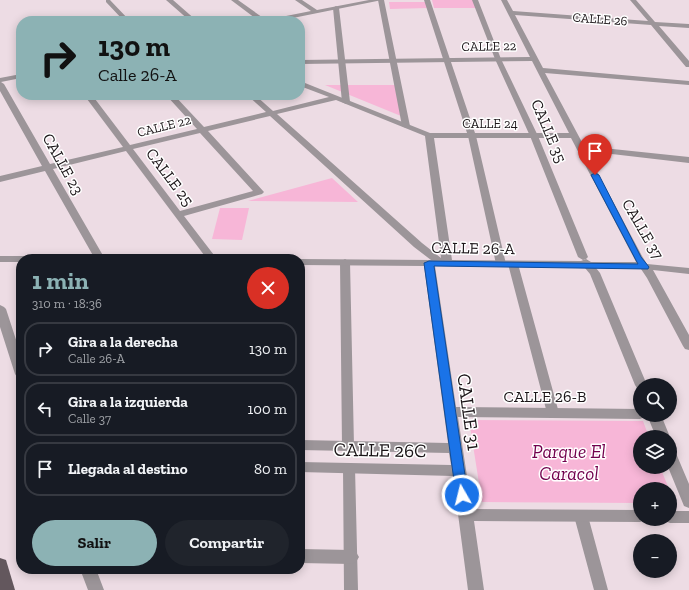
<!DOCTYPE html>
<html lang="es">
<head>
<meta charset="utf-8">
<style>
	:root { --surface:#171b24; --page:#20242c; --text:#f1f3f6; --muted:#9ea1a6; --line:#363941; --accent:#8cb2b4 }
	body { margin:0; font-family:"Zilla Slab",serif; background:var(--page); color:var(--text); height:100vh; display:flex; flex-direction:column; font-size:15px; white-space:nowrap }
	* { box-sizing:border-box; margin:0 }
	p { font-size:13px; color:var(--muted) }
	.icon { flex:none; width:22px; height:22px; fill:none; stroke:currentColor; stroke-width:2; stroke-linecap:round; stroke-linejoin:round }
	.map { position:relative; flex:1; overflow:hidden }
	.drawer { position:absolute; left:16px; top:254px; width:289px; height:320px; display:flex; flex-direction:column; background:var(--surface); border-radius:16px; box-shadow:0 2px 10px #0003 }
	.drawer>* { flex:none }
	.hud { position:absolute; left:16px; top:16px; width:289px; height:84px; border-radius:16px; box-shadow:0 2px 10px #0003; background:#8cb2b4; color:#111; overflow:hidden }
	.fabs { position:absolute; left:633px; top:378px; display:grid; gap:8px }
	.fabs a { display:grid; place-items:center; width:44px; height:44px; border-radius:50%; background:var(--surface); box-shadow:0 2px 10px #0003; font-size:20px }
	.pin { position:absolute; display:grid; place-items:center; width:34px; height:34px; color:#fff; margin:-41px -17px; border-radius:50% 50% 50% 0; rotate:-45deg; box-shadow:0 0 4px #0007 }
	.pin .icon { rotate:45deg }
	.me { position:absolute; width:44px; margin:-22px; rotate:352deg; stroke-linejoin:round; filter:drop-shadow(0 0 3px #0008) }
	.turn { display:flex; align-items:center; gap:14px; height:84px; padding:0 16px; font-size:18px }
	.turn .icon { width:52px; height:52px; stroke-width:2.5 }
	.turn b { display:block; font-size:28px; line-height:34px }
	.round { display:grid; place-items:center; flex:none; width:42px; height:42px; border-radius:21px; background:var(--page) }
	.head { display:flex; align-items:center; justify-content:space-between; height:68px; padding:0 16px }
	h1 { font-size:24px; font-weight:700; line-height:30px; color:var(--accent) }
	.primary-button { display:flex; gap:8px; margin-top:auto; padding:8px 16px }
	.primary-button a { flex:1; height:46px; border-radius:24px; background:var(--accent); color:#111; font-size:16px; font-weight:700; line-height:46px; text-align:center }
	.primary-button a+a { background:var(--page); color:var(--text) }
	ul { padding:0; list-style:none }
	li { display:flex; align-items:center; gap:12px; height:54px; margin:0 8px 6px; padding:0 8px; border:2px solid var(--line); border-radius:16px }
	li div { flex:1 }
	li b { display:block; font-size:15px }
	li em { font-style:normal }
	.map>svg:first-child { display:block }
	.green { fill:#f7b6d7 }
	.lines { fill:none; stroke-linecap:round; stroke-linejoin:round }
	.pedestrian { fill:#9c9599; fill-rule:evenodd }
	.minor { fill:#9c9599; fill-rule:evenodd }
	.primary { fill:#63575d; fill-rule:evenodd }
	.route { fill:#1a73e8; stroke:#114b97 }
	.labels { text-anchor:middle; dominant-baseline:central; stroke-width:3; stroke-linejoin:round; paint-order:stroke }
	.far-street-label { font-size:13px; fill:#1b1518; stroke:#fff }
	.street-label { font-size:16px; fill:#1b1518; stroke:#fff }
	.near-street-label { font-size:19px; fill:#1b1518; stroke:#fff }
	.near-park-label { font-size:19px; font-style:italic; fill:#71004d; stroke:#fff }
</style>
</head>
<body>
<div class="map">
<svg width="689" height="590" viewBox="0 0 689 590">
	<rect width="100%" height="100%" fill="#eddce4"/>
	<!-- green -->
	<path class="green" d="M432,0H473L476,8H434Z
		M389,2H426L428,8L390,9Z
		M325,85H395L401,116Z
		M332,178L358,202L248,201Z
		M220,208H249L242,240L212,239Z
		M469,420L643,421L649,437H640V467H660L669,489H640V503L482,502Z"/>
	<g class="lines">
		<!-- pedestrian -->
		<path class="pedestrian" d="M378,0H384L410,126L406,128L402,126Z
			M424,0H430L476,136L506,264L504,266H498L496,264L468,136Z
			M472,0H478L501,59L538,136L588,257L586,259L583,260L578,257L530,136L495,59Z
			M336,6L339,8L350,102L346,104L342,102L333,8Z
			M345,259L350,262L354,446L352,449L348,451L344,449L342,446L340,262Z
			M513,261L518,264L559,413L557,416L553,417L549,416L547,413L508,264Z
			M349,463L353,464L355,468L358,590H344L343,468L345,464Z
			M581,510L586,512L588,516L608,590H594L574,516L576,512Z"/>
		<!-- minor -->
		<path class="minor" d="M106,0H110L130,21H124L106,2Z
			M166,0H173L197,21H190Z
			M231,0H238L266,20L311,11L295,0H302L317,10L369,0H382L278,21H259Z
			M501,0H507L513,11L648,21L630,0H636L655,22L689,24V28L659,26L689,61V67H686L651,25L515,15L543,68L689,81V85L545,73L584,146L689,157V163L586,151L642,256L647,264L689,268V274L653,270L689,335V350L685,349L683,346L647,278L641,269L596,268L600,273L647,385H640V389L637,388L635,385L590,274L585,268L435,266L456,407L640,409V415H646L645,417L640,419L458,417L472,509L640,510V519H646L640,522L474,521L484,590H468L453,476L300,472V462L451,465L449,453L300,450V440L448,443L424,266L300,265L299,259L431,260L414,247L270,116L208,131L264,192L262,194L184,216L217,259H207L126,151L53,169L105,259H95L45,171L0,182V176L42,166L0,91V78L21,74V78L1,82L4,84L50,164L123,147L84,95H92L130,145L197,129L166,95H174L204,127L266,112L247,95H255L273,111L329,97L300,86V81L430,133H569L532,61L300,64V60L530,57ZM336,100L425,136L441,258L422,243L277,114ZM200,133L253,191L180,211L133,149ZM434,138H571L636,262H591L586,259L581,261L452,260Z
			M0,256H30L35,259H21V262H0Z
			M0,305L4,307L6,309L21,355V378L17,377L15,374L0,327Z
			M647,415H661L670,437H656Z
			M670,450L675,451L689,484V508L684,506L668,467H670Z
			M670,511H689V523H670L665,521L664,519H670Z
			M300,549L351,550L356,552L359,557L356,562L351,564L300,563Z
			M80,569H96L104,590H88Z"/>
		<!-- primary -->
		<path class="primary" d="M0,558L6,560L15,590H0Z"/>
	</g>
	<!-- route -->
	<path class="route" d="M595,173L599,175L641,257L649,267L648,269L434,266L468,495L466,498L462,500L458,498L456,495L424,263L429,261L638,264L591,175Z"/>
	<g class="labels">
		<!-- far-street labels -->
		<g class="far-street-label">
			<text transform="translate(600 19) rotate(4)">CALLE 26</text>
			<text transform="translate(489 46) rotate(-1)">CALLE 22</text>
			<text x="490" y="123">CALLE 24</text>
			<text transform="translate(164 126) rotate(-14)">CALLE 22</text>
		</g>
		<!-- street labels -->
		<g class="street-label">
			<text transform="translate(549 131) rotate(67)">CALLE 35</text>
			<text transform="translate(63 164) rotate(61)">CALLE 23</text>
			<text transform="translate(170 177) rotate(53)">CALLE 25</text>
			<text transform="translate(643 229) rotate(60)">CALLE 37</text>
			<text transform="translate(473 248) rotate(1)">CALLE 26-A</text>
			<text x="545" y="396">CALLE 26-B</text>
		</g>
		<!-- near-street labels -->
		<g class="near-street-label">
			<text transform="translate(469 412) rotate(82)">CALLE 31</text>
			<text transform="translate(380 450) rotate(1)">CALLE 26C</text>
		</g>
		<!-- near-park labels -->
		<g class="near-park-label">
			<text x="569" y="451">Parque El<tspan x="569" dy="22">Caracol</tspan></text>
		</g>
	</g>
</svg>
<div class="fabs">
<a><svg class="icon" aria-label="search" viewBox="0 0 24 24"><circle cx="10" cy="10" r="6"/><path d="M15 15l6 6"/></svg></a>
<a><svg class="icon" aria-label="layers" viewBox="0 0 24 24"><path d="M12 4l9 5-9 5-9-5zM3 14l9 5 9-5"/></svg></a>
<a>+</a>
<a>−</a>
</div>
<div class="pin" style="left:595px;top:175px;background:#d93025"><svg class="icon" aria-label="arrive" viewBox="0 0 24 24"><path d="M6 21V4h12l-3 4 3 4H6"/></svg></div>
<svg class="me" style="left:462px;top:495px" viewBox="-20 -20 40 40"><circle r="17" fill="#1a73e8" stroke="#fff" stroke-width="3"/><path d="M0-11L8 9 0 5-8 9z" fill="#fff"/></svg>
<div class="hud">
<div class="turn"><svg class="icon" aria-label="right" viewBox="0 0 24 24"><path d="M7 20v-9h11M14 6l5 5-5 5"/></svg><div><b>130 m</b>Calle 26-A</div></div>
</div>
<section class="drawer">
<div class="head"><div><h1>1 min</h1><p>310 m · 18:36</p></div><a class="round" style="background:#d93025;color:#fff"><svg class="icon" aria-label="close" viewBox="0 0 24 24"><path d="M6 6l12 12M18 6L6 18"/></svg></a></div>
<ul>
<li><svg class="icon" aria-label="right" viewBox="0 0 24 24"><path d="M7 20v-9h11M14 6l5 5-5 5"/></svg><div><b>Gira a la derecha</b><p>Calle 26-A</p></div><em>130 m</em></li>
<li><svg class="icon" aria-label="left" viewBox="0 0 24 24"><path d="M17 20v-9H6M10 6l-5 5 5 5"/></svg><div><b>Gira a la izquierda</b><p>Calle 37</p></div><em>100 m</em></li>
<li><svg class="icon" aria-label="arrive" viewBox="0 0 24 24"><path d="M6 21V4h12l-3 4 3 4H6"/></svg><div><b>Llegada al destino</b></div><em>80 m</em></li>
</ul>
<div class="primary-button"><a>Salir</a><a>Compartir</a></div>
</section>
</div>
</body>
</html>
